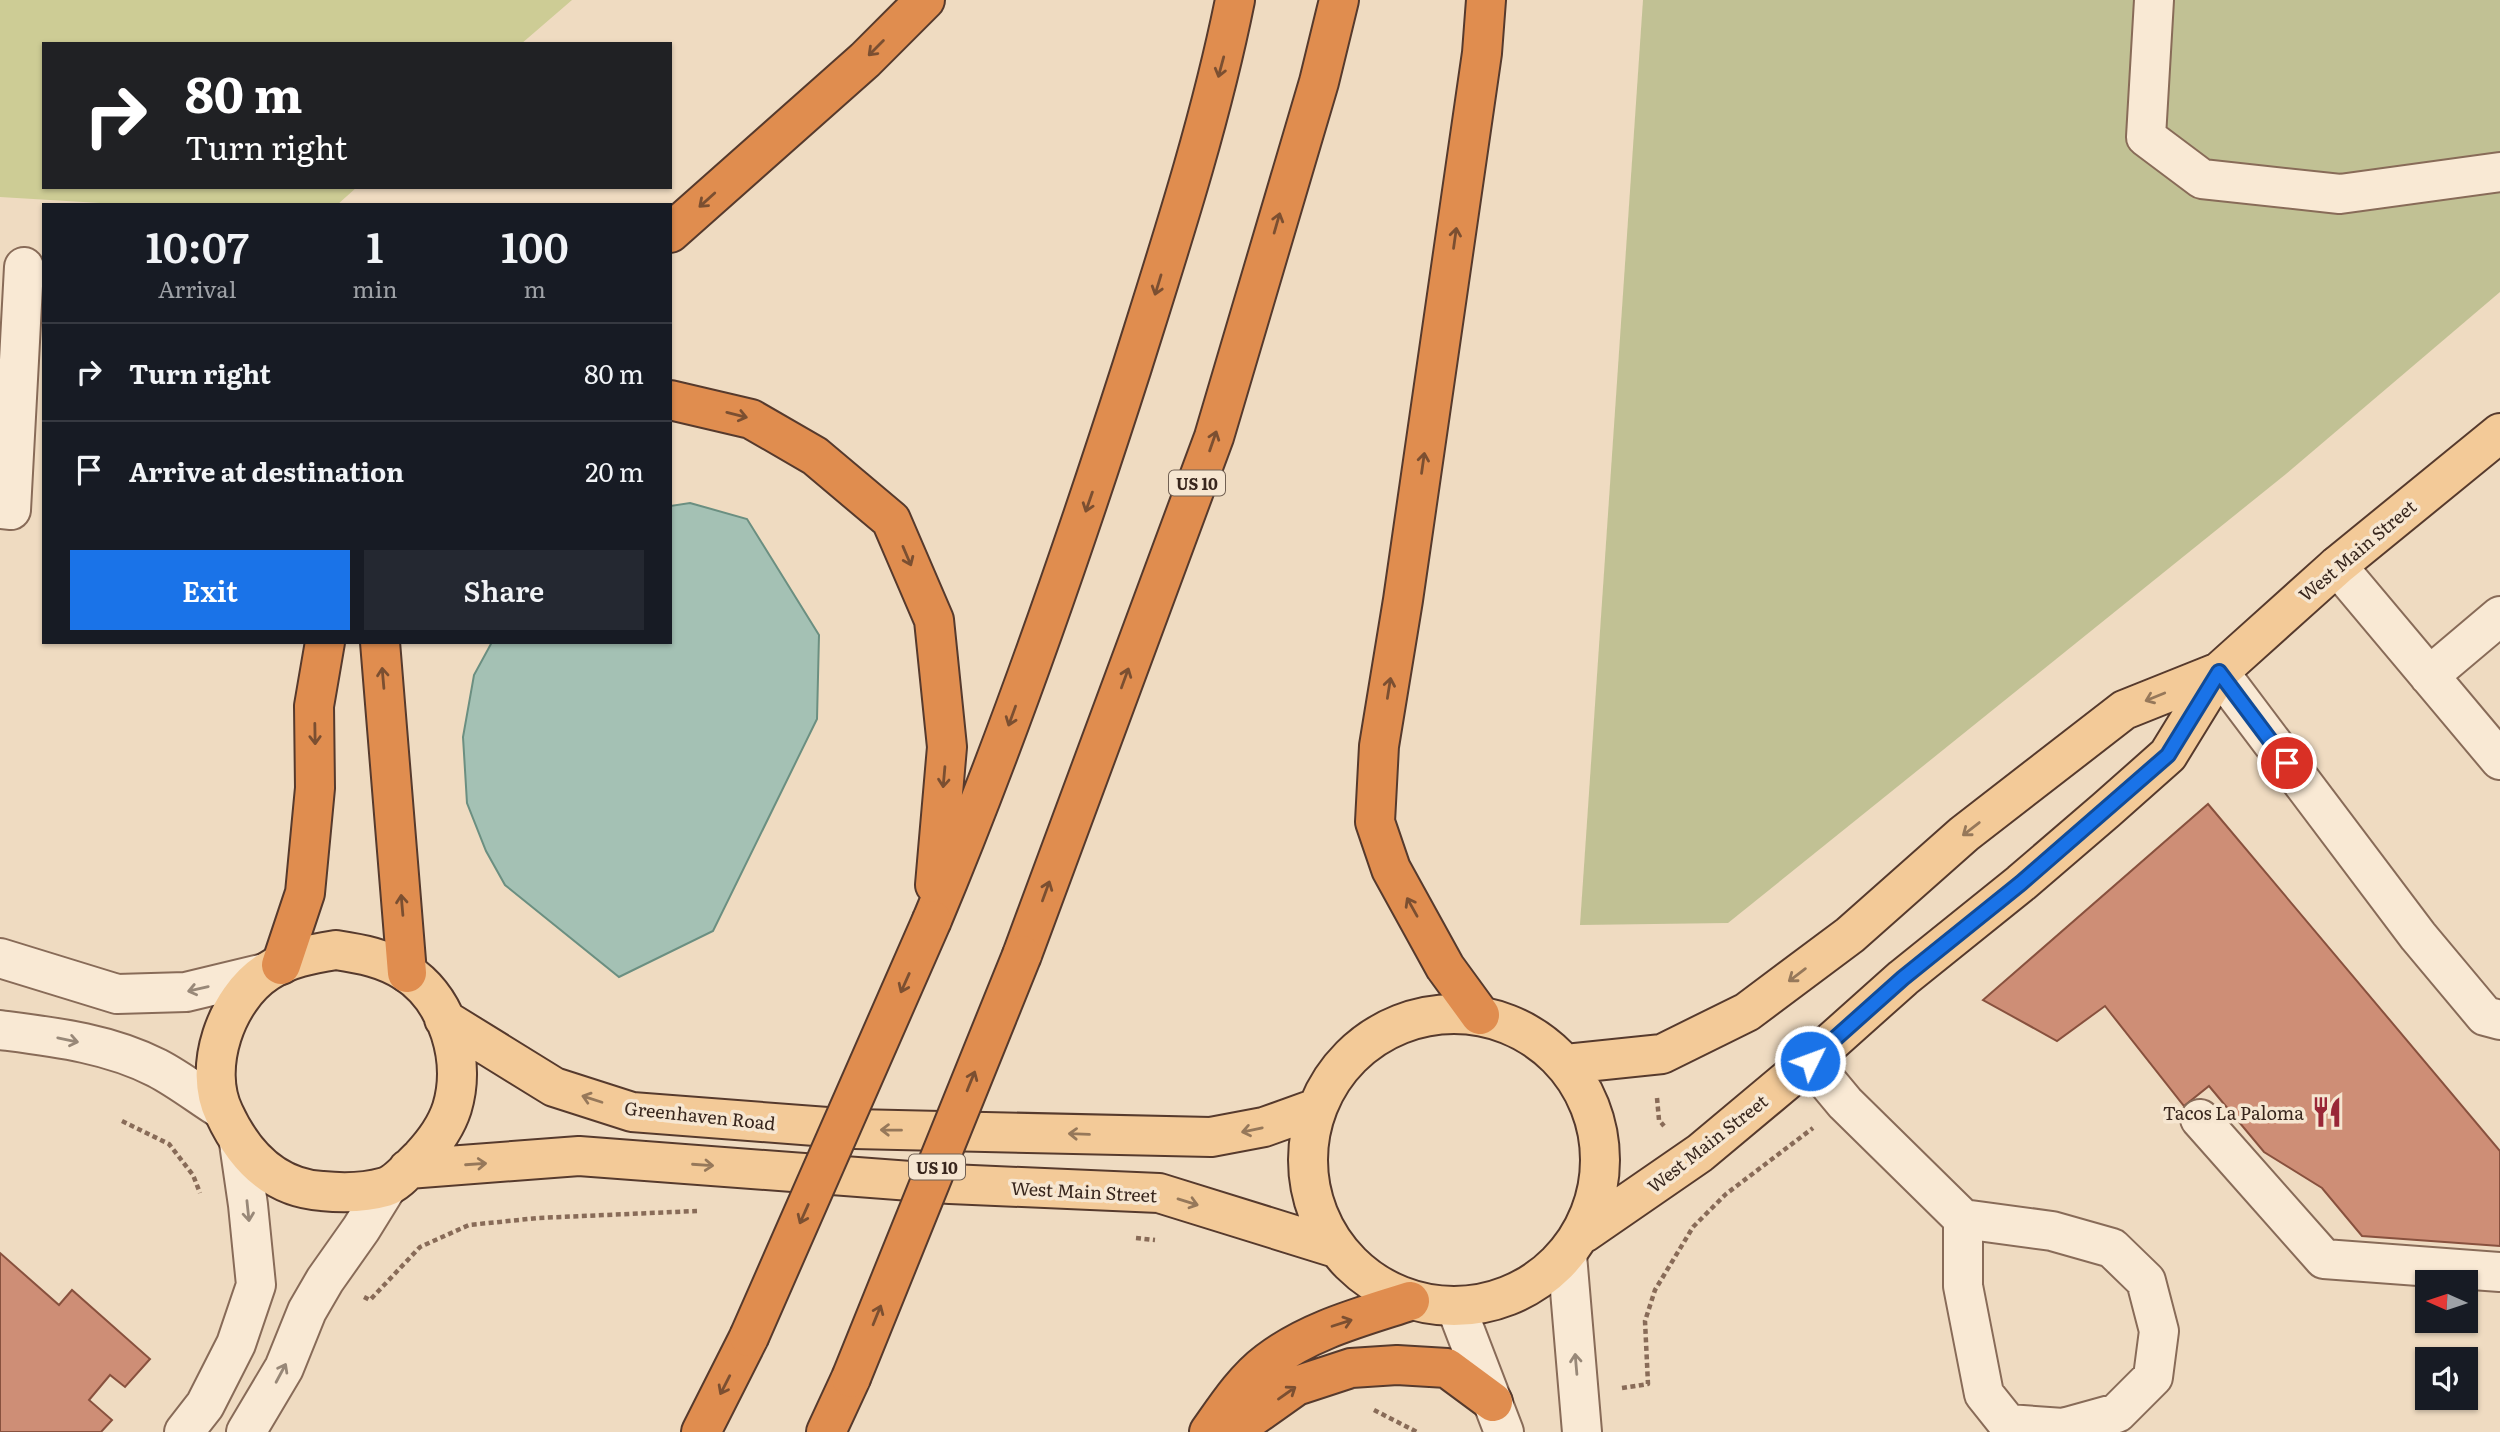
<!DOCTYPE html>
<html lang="en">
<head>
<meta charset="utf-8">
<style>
	:root { --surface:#171b24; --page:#242831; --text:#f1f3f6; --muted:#9ea1a6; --line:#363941; --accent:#1a73e8 }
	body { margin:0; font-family:Literata,serif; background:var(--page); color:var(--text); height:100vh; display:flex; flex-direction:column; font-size:26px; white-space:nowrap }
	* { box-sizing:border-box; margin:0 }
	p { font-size:23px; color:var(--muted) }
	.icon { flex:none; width:38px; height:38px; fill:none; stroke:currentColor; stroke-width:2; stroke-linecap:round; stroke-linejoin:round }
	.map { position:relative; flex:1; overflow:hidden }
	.sheet { position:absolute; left:42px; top:203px; width:630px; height:441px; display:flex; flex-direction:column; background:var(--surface); border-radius:0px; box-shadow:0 2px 5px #0004 }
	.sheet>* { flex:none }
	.hud { position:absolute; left:42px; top:42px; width:630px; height:147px; border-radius:0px; box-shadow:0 2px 5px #0004; background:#202124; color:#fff; overflow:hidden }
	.needle { width:46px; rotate:273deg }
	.tools { position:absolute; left:2415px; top:1270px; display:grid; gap:14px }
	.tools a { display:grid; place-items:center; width:63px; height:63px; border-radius:0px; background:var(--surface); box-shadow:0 2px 5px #0004; font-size:35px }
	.pin { position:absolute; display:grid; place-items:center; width:60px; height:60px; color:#fff; margin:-30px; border:4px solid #fff; border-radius:50%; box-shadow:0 2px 7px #0007 }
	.me { position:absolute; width:77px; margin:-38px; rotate:48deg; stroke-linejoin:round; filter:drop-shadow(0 0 5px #0008) }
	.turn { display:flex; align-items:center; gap:24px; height:147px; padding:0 28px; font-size:32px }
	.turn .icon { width:91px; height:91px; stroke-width:2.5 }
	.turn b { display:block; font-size:49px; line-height:60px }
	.eta { display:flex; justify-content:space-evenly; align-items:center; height:119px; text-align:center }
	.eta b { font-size:42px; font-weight:600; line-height:49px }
	.button { display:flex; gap:14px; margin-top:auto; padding:14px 28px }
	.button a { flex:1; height:80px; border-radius:0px; background:var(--accent); color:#fff; font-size:28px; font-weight:600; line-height:80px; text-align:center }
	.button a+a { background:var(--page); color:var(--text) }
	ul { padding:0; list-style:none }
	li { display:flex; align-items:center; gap:21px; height:98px; padding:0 28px; border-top:2px solid var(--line) }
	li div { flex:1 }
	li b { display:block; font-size:26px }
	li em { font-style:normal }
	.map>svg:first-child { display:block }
	.green { fill:#cdcc95 }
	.cemetery { fill:#c1c194 }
	.water { fill:#a4c1b4; stroke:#6b8f81; stroke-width:2 }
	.building { fill:#ce8e76; stroke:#88513e; stroke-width:2 }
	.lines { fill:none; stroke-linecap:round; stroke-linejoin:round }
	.minor-casing { stroke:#886b58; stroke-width:42 }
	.major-casing { stroke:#563a2d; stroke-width:42 }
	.highway-casing { stroke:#563a2d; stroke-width:42 }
	.path { stroke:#886b58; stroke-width:4.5; stroke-dasharray:5 3.5; stroke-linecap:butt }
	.minor { stroke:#f9e9d4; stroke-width:38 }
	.major { stroke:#f3ca98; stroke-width:38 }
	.highway { stroke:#e08d4f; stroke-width:38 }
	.highway-bridge-casing { stroke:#563a2d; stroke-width:42; stroke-linecap:butt }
	.highway-bridge { stroke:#e08d4f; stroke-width:38 }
	.oneway { stroke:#7b4f31 }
	.oneway2 { stroke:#96785a }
	.oneway3 { stroke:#988878 }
	.route-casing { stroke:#114b97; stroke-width:18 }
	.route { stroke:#1a73e8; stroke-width:12 }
	.labels { text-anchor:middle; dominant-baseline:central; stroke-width:7; stroke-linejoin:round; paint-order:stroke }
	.shield { fill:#f6e6d1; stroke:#716053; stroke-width:2 }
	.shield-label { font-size:16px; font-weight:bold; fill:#38261d }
	.street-label { font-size:18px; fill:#38261d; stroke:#f6e6d1 }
	.poi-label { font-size:18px; fill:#38261d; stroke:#f6e6d1; text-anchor:end }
</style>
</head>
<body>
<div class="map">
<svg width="2500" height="1432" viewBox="0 0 2500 1432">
	<rect width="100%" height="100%" fill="#efdbc1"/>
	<!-- green -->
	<path class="green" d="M0,0H572L521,44H44V187H357L337,205H133L0,197Z"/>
	<!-- cemetery -->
	<path class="cemetery" d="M1643,0H2500V292L2286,474L1728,923L1580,925Z"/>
	<!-- water -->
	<path class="water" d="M690,503L747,519L819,635L817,719L713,931L619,977L505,885L486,851L467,803L463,737L474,675L492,642H670V506Z"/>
	<!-- building -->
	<path class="building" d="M2208,804L2500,1151V1246L2362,1236L2322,1188L2264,1152L2209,1086L2184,1106L2105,1006L2057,1041L1983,1000Z
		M0,1253L59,1305L72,1290L150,1359L125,1387L110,1375L89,1400L112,1420L101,1432H0Z"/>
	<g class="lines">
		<defs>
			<path id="minor" d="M2154,0L2146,137L2202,179L2340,194L2500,172
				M0,509L11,510L24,267
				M2337,566L2500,760
				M2219,672L2418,936L2485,1016L2500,1020
				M2429,676L2500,616
				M0,958L117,994L186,992L265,973
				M0,1030C54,1037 108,1043 157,1068C180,1080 200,1096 221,1109
				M1810,1061L1845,1103L1963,1219V1286L1984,1394L2008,1424L2063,1428L2117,1413L2153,1377L2159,1331L2146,1281L2112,1248L2052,1231L1963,1219
				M2200,1119L2324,1259L2500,1272
				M1567,1255L1582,1432
				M1456,1307L1504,1432
				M184,1432L205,1405L236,1344L256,1285L248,1205L239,1143
				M246,1432L284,1368L307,1311L325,1280L361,1229L387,1187"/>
			<path id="major" d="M336,950C362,954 384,958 406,972C449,1000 466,1061 452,1108C446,1127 434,1143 421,1157C411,1166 398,1183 385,1187C364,1193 342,1193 322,1191C273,1188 243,1154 224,1113C202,1068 226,999 267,972C288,958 311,954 336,950Z
				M1308 1160a146 146 0 1 1 292 0a146 146 0 1 1-292 0Z
				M444,1019L554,1087L632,1112L854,1129L1211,1137L1264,1127L1317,1108
				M1566,1064L1662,1054L1747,1012L1850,935L1964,834L2124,710L2219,672
				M408,1169L579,1156L950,1184L1159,1193L1336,1248
				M1584,1233L1700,1153L1810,1061L1903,978L2021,883L2106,810L2168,755L2219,672L2337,566L2500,433"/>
			<path id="highway" d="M670,233L865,60L925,0
				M670,400L751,419L815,456L891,520L934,620L947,747L935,885
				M380,642L407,973
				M932,920C1008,739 1072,554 1132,367C1170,246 1210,124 1235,0
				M1022,955L1214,437L1319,82L1339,0
				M281,965L305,893L315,788L314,706L325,642
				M1480,1015L1445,967L1391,869L1375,822L1379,746L1403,600L1482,53L1486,0
				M701,1432L749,1337
				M826,1432L851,1378
				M1209,1432C1226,1408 1244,1380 1268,1362C1310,1330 1361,1317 1410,1301
				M1231,1432L1296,1386L1351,1368L1397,1365L1447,1368L1493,1402"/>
		</defs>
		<!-- minor casing -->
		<use href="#minor" class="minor-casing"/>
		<!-- major casing -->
		<use href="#major" class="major-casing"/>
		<!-- highway casing -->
		<use href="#highway" class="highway-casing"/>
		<!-- path -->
		<path class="path" d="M1657,1098L1659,1120L1664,1126
			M122,1121L169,1144L193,1175L200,1193
			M1136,1238L1155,1240
			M364,1297L370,1300L420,1247L469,1225L538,1218L697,1211
			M1622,1388L1648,1384L1645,1321L1655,1290L1693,1227L1726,1194L1813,1128
			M1374,1410L1417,1432"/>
		<!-- minor -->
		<use href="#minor" class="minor"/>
		<!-- major -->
		<use href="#major" class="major"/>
		<!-- highway -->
		<use href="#highway" class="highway"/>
		<defs>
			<path id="highway-bridge" d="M749,1337L932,920
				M851,1378L1022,955"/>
		</defs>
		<!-- highway-bridge casing -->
		<use href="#highway-bridge" class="highway-bridge-casing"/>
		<!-- highway-bridge -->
		<use href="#highway-bridge" class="highway-bridge"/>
	</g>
	<!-- one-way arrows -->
	<defs><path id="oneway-shaft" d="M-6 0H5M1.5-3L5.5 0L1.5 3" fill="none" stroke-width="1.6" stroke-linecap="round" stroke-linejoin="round" transform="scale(1.75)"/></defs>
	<g class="oneway">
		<use href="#oneway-shaft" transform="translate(876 48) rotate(135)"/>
		<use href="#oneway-shaft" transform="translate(1221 67) rotate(105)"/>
		<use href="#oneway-shaft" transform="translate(707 200) rotate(138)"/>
		<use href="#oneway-shaft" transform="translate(1277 223) rotate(-74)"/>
		<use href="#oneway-shaft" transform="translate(1455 238) rotate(-82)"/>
		<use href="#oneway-shaft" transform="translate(1158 285) rotate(107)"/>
		<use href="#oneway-shaft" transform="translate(737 415) rotate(14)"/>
		<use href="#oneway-shaft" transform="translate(1213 441) rotate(-71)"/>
		<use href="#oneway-shaft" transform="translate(1423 463) rotate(-82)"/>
		<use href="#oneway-shaft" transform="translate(1089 502) rotate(109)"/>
		<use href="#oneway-shaft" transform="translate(907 556) rotate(67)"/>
		<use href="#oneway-shaft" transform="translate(383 678) rotate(-95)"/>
		<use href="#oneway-shaft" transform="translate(1125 678) rotate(-70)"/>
		<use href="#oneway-shaft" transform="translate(1389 688) rotate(-81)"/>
		<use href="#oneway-shaft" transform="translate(1012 716) rotate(110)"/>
		<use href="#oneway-shaft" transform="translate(315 734) rotate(89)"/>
		<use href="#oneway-shaft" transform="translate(944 777) rotate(95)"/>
		<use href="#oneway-shaft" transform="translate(1046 891) rotate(-70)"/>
		<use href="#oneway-shaft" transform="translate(402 905) rotate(-95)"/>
		<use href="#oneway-shaft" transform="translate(1412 907) rotate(-119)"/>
		<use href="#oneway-shaft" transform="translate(905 983) rotate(114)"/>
		<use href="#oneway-shaft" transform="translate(971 1081) rotate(-68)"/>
		<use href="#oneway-shaft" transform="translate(804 1214) rotate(114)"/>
		<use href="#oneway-shaft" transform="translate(877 1315) rotate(-68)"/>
		<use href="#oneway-shaft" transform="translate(1342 1323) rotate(-18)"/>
		<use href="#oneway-shaft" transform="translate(725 1385) rotate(117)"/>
		<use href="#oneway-shaft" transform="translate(1287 1393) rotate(-35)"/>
	</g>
	<g class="oneway2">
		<use href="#oneway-shaft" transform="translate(2155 697) rotate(158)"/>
		<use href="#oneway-shaft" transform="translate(1971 829) rotate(142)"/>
		<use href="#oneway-shaft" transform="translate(1797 975) rotate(143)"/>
		<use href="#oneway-shaft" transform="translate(592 1099) rotate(-162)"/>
		<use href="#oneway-shaft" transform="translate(891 1130) rotate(-179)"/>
		<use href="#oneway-shaft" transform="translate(1252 1130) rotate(168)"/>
		<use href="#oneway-shaft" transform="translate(1079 1134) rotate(-178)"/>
		<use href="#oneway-shaft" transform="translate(476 1164) rotate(-4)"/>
		<use href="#oneway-shaft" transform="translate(703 1165) rotate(4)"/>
		<use href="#oneway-shaft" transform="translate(1188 1202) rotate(17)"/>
	</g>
	<g class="oneway3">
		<use href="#oneway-shaft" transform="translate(198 989) rotate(167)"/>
		<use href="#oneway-shaft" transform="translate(68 1040) rotate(12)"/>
		<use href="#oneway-shaft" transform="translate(248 1211) rotate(84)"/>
		<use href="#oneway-shaft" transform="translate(1576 1364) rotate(-95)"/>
		<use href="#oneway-shaft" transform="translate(281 1373) rotate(-62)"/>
	</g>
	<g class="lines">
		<defs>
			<path id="route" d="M1810,1061L1903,978L2021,883L2168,755L2219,672L2287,763"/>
		</defs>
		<!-- route casing -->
		<use href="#route" class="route-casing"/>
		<!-- route -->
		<use href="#route" class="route"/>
	</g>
	<!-- icons -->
	<defs>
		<symbol id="restaurant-bare" viewBox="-9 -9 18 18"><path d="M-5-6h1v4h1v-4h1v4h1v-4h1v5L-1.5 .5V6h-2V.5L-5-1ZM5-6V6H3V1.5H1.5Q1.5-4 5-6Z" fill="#992737" stroke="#f6e6d1" stroke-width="2.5" paint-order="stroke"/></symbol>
	</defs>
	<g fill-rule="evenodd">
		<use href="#restaurant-bare" x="2305" y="1090" width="44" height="44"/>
	</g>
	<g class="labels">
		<!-- shield labels -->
		<g class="shield">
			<rect x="1169" y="470.5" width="56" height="25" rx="5"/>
			<rect x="909" y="1154.5" width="56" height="25" rx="5"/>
		</g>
		<g class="shield-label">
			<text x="1197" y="483">US 10</text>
			<text x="937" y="1167">US 10</text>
		</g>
		<!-- street labels -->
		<g class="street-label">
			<text transform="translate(2357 550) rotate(-40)">West Main Street</text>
			<text transform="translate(700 1115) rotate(6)">Greenhaven Road</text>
			<text transform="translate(1707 1143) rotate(-38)">West Main Street</text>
			<text transform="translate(1084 1191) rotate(3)">West Main Street</text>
		</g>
		<!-- poi labels -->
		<g class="poi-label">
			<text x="2304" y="1112">Tacos La Paloma</text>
		</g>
	</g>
</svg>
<div class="tools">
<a><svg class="needle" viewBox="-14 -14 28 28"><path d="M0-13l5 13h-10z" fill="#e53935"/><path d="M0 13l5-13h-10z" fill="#9ea1a6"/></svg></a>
<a><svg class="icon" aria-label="sound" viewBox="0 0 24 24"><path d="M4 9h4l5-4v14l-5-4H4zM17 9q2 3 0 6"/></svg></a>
</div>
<div class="pin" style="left:2287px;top:763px;background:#d93025"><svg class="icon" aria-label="arrive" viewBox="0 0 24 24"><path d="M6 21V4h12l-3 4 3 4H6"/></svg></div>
<svg class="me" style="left:1810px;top:1061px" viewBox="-20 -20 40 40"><circle r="17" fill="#1a73e8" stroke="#fff" stroke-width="3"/><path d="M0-11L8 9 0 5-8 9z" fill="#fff"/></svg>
<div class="hud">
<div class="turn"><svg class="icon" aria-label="right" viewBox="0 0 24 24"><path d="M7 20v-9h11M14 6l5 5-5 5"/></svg><div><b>80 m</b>Turn right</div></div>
</div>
<section class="sheet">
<div class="eta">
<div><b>10:07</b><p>Arrival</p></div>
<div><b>1</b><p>min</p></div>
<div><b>100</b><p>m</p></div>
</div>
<ul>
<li><svg class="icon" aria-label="right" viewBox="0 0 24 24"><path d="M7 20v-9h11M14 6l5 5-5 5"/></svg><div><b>Turn right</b></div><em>80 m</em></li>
<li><svg class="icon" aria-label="arrive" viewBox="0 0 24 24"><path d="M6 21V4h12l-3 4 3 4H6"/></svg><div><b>Arrive at destination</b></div><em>20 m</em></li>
</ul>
<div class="button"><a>Exit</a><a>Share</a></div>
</section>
</div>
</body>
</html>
